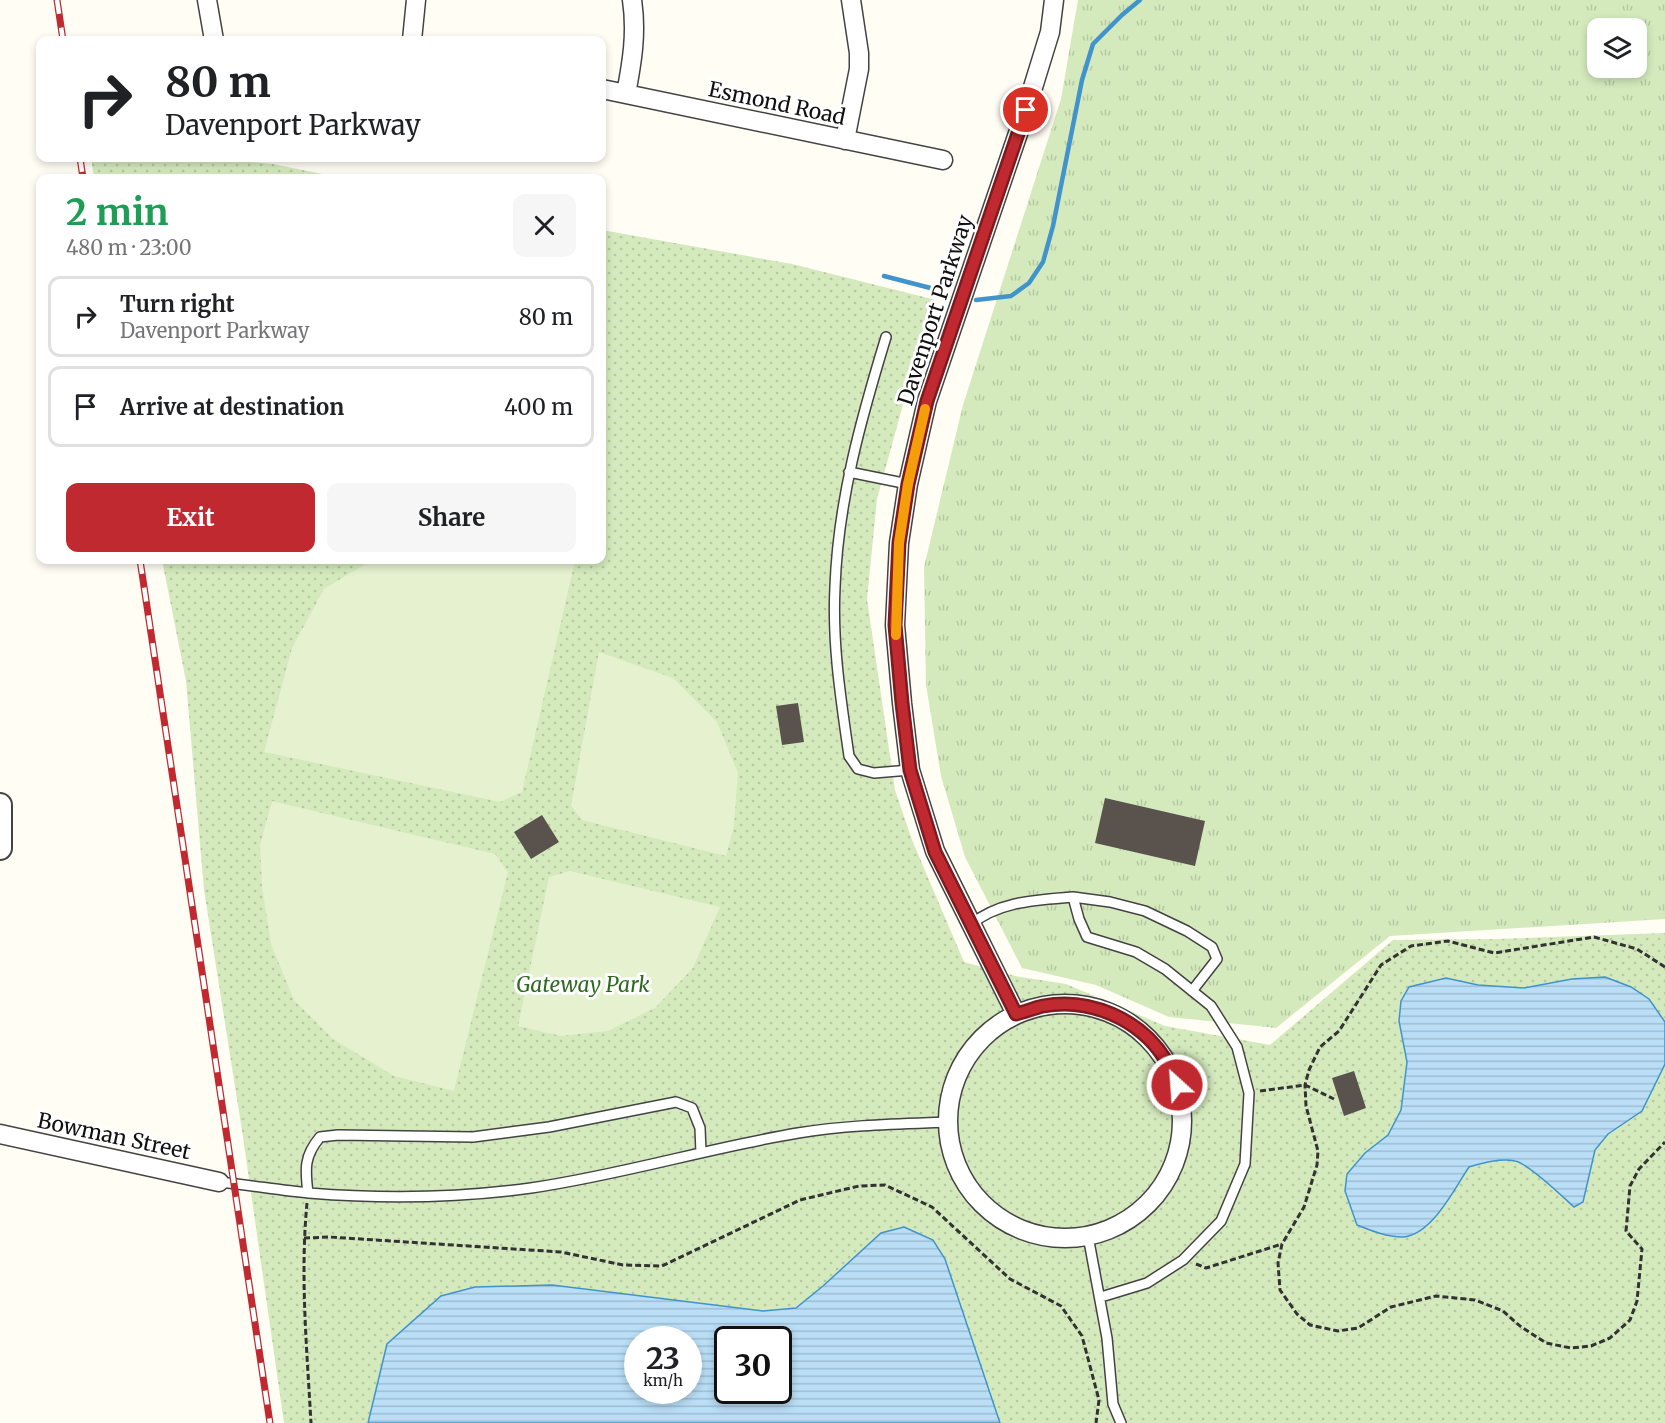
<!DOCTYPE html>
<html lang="en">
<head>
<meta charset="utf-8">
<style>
	:root { --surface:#fff; --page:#f6f6f6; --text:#202124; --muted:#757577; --line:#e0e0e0; --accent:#c0292f }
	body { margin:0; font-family:Merriweather,serif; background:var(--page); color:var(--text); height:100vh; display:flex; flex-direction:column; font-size:22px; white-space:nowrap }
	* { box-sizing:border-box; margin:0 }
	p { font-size:20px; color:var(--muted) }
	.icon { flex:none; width:33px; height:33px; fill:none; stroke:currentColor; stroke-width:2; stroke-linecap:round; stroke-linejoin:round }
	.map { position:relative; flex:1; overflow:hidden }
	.drawer { position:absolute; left:36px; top:174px; width:570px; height:390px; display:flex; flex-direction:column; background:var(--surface); border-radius:12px; box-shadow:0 3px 9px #0003 }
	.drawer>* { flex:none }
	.guide { position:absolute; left:36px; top:36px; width:570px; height:126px; border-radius:12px; box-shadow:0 3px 9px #0003; background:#fff; color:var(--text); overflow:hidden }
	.controls { position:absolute; left:1587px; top:18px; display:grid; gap:12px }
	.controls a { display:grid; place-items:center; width:60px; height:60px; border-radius:12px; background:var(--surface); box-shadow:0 3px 9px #0003; font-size:30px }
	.speed { position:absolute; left:624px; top:1326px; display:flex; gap:12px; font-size:30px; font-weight:700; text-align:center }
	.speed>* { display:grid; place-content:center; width:78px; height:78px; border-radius:50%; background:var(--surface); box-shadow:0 3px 9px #0003; line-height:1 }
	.speed small { font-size:15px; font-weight:400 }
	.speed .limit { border:3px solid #111; border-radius:9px; background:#fff; color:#111 }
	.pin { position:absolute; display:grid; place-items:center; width:51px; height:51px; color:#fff; margin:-26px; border:3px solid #fff; border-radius:50%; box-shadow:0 2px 6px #0007 }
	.me { position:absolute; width:66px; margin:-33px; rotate:334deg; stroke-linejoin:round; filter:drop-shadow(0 0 4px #0008) }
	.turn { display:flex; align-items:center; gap:21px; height:126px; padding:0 30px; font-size:27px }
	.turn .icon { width:78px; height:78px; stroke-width:2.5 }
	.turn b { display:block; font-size:42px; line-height:51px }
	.round { display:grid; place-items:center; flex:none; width:63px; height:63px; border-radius:12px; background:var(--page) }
	.summary { display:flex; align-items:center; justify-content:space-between; height:102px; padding:0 30px }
	h1 { font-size:36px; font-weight:700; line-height:45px; color:#1e9e55 }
	.cta { display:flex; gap:12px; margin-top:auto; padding:12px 30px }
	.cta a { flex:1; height:69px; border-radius:12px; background:var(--accent); color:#fff; font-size:24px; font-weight:700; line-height:69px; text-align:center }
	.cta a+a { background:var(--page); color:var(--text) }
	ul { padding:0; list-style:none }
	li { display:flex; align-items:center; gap:18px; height:81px; margin:0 12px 9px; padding:0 18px; border:3px solid var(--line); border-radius:12px }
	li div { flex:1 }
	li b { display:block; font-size:22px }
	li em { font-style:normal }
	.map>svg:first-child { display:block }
	.grass { fill:url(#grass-tufts); fill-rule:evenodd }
	.park { fill:url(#park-dots); fill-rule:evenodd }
	.pitch { fill:#e5f1cf }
	.water { fill:url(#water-rules); stroke:#4193cc; stroke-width:1.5; fill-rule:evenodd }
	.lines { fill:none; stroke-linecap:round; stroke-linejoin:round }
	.stream { stroke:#4193cc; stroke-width:4.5 }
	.building { fill:#59524d }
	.service-casing { stroke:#434343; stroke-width:12 }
	.minor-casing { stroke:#434343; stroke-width:21 }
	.tertiary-casing { stroke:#434343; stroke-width:26 }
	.path { stroke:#323232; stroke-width:3; stroke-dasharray:6 3; stroke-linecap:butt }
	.service { stroke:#fff; stroke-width:9 }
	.minor { stroke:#fff; stroke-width:18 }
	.tertiary { stroke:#fff; stroke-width:22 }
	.rail-casing { stroke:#c0292f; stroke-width:7 }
	.rail { stroke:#fff; stroke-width:4.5; stroke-dasharray:14; stroke-linecap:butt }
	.route-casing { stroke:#7d1b1f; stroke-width:15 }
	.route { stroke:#c0292f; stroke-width:10 }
	.slow { stroke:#f59e0b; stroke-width:10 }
	.labels { text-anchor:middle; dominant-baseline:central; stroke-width:6; stroke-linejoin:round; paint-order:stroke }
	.street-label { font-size:21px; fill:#101010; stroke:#fff }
	.park-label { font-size:21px; font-style:italic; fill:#2e6920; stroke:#fff }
</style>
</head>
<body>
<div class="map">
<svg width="1665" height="1423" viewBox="0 0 1665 1423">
	<defs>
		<pattern id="grass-tufts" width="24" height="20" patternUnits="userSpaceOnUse" patternTransform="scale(1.5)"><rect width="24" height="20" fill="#d4eabd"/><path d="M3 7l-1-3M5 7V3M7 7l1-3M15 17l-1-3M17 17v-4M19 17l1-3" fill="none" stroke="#b5c8a1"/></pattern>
		<pattern id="park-dots" width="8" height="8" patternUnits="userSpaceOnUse" patternTransform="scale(1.5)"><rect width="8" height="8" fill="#d4eabd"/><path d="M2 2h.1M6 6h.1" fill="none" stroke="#b5c8a1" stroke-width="1.8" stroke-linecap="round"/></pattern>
		<pattern id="water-rules" width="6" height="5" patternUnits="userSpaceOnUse" patternTransform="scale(1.5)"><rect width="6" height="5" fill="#b9def6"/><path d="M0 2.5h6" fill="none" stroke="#9ebdd2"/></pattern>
	</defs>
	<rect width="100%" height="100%" fill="#fffdf4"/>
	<!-- grass -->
	<path class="grass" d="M1078,0H1665V919L1390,936L1276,1028L1169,1017L1096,985L1022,968L965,857L941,776L926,685L924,567L963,405L1061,99ZM1598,28H1636V68H1598Z"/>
	<!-- park -->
	<path class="park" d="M91,158H203L273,164L342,178H94Z
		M602,230L792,264L936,300L909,383L877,499L867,599L895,790L912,840L964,962L1015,976L1066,984L1165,1026L1270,1045L1393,940L1498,939L1665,933V1423H284L243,1137L204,890L186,681L162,560H602ZM638,1340H688V1390H638ZM728,1340H778V1390H728Z"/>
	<!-- pitch -->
	<path class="pitch" d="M372,560L575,561L522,792L500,802L264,752L292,648L324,589Z
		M599,652L673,678L717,722L738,773L734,826L726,856L582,820L571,806Z
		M272,801L495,854L508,872L454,1091L394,1076L333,1039L294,1000L271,944L262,887L260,845Z
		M570,871L720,907L693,968L655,1008L608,1031L561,1036L518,1026L549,877Z"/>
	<!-- water -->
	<path class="water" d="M1605,977L1631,987L1649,999L1665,1022V1064L1642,1111L1608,1134L1595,1150L1583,1202L1574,1207C1562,1196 1528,1163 1515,1161C1500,1158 1483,1163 1469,1167C1454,1189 1432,1235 1403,1237C1387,1237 1372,1231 1357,1225L1345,1191L1347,1174L1365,1153L1388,1135L1401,1110L1407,1062L1399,1021L1401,1001L1409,987L1446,978L1478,985L1524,988L1572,979Z
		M904,1227L933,1240L945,1259L1000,1423H368L387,1344L441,1296L475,1287L552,1285L763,1311L796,1308L823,1286L881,1233ZM638,1340H688V1390H638ZM728,1340H778V1390H728Z"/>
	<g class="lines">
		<!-- stream -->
		<path class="stream" d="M884,276L942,291
			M976,300L1011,296L1029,283L1043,262L1053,226L1082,80L1093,44L1122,15L1140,0"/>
	</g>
	<!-- building -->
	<path class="building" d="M798,703L804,742L782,745L776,706Z
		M1105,798L1205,821L1195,866L1095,843Z
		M542,815L559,842L531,859L514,832Z
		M1354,1071L1366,1108L1344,1116L1332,1078Z"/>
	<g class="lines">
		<defs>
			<path id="service" d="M886,337C861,419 838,501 835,587C832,644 841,700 849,756L858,769L874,773L910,770
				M849,472L908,484
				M1073,897L1110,902L1145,911L1187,931L1212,947L1217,959L1192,991
				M970,925C999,901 1036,900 1073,897L1079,919L1087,937L1136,952L1165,969L1211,1006L1237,1047L1249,1093L1245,1164L1221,1221L1183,1260L1147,1283L1101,1297
				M219,1182C249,1185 279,1190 309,1193C382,1199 458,1198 531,1188C621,1175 708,1148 798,1133C847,1125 898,1124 948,1122
				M308,1193C305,1169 304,1156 320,1137L338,1135L473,1137L549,1127L676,1102L692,1108L700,1128L701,1153
				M1088,1236L1107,1338L1113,1404L1121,1423"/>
			<path id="minor" d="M207,0L214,40
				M412,40L416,0
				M602,89L943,160
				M626,94C632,62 637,33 632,0
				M845,140L859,69V53L851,0
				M948 1121a117 117 0 1 1 234 0a117 117 0 1 1-234 0Z
				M1016,1014L935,851L910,770L902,703L895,625L899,543L908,484L927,401L1026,110L1050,32L1054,0
				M0,1134L219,1182"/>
			<path id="tertiary" d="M0,805V848"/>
		</defs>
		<!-- service casing -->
		<use href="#service" class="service-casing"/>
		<!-- minor casing -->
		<use href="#minor" class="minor-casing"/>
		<!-- tertiary casing -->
		<use href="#tertiary" class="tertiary-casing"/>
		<!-- path -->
		<path class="path" d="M1665,967L1637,949L1594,937L1494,953L1448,941L1411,946L1381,965L1339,1031L1320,1047L1309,1070L1305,1085L1306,1106L1318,1151L1317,1165L1304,1207L1282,1244L1278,1263L1280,1290L1297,1314L1310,1325L1338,1331L1358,1328L1391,1307L1436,1296L1475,1300L1503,1311L1520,1326L1546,1343L1571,1348L1591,1346L1610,1338L1630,1320L1637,1301L1642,1249L1626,1231L1630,1186L1639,1169L1665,1142
			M1260,1091L1305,1085L1334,1099
			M307,1203C300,1276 307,1350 311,1423
			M304,1238L329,1237L561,1252L623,1265L662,1266L800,1200L859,1186L885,1185L932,1207L1010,1279L1061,1306L1082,1336L1099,1400L1096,1423
			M1196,1264L1206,1268L1282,1244"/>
		<!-- service -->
		<use href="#service" class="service"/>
		<!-- minor -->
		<use href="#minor" class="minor"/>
		<!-- tertiary -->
		<use href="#tertiary" class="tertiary"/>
		<defs>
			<path id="rail" d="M57,0L63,40
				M80,158L83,178
				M140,560L270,1423"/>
		</defs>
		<!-- rail casing -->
		<use href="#rail" class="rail-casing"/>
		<!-- rail -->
		<use href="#rail" class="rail"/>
	</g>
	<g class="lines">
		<defs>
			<path id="route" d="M1026,110L927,401L908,484L899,543L895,625L902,703L910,770L935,852L1016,1014C1025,1012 1034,1008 1043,1006C1089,997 1140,1019 1165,1059C1170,1067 1173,1077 1177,1085"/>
		</defs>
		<!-- route casing -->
		<use href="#route" class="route-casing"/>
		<!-- route -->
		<use href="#route" class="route"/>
		<!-- slow -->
		<path class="slow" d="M896,635L899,543L908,484L925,409"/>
	</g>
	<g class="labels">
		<!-- street labels -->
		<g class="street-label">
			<text transform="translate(777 103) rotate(12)">Esmond Road</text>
			<text transform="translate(935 310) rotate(-72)">Davenport Parkway</text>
			<text transform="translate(114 1136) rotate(12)">Bowman Street</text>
		</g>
		<!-- park labels -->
		<g class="park-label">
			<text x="583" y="984">Gateway Park</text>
		</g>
	</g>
</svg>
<div class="controls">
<a><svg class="icon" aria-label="layers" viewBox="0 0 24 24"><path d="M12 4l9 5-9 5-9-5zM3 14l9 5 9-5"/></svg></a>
</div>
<div class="speed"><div>23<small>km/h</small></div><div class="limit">30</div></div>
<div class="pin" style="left:1026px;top:110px;background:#d93025"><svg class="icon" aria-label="arrive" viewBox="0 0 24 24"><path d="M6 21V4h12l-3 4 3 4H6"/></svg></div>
<svg class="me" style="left:1177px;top:1085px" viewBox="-20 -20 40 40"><circle r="17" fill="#c0292f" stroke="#fff" stroke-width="3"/><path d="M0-11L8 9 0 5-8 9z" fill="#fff"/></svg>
<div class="guide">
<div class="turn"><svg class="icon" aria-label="right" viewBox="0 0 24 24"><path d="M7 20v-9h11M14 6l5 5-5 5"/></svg><div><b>80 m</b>Davenport Parkway</div></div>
</div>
<section class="drawer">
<div class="summary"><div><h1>2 min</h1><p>480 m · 23:00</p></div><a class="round"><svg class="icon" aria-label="close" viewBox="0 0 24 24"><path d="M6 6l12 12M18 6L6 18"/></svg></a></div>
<ul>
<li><svg class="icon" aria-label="right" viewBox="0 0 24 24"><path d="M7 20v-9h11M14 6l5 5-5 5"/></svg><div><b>Turn right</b><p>Davenport Parkway</p></div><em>80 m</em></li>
<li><svg class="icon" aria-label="arrive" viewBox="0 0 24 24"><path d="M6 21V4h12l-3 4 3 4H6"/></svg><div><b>Arrive at destination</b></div><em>400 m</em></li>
</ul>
<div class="cta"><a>Exit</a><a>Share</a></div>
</section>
</div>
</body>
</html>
